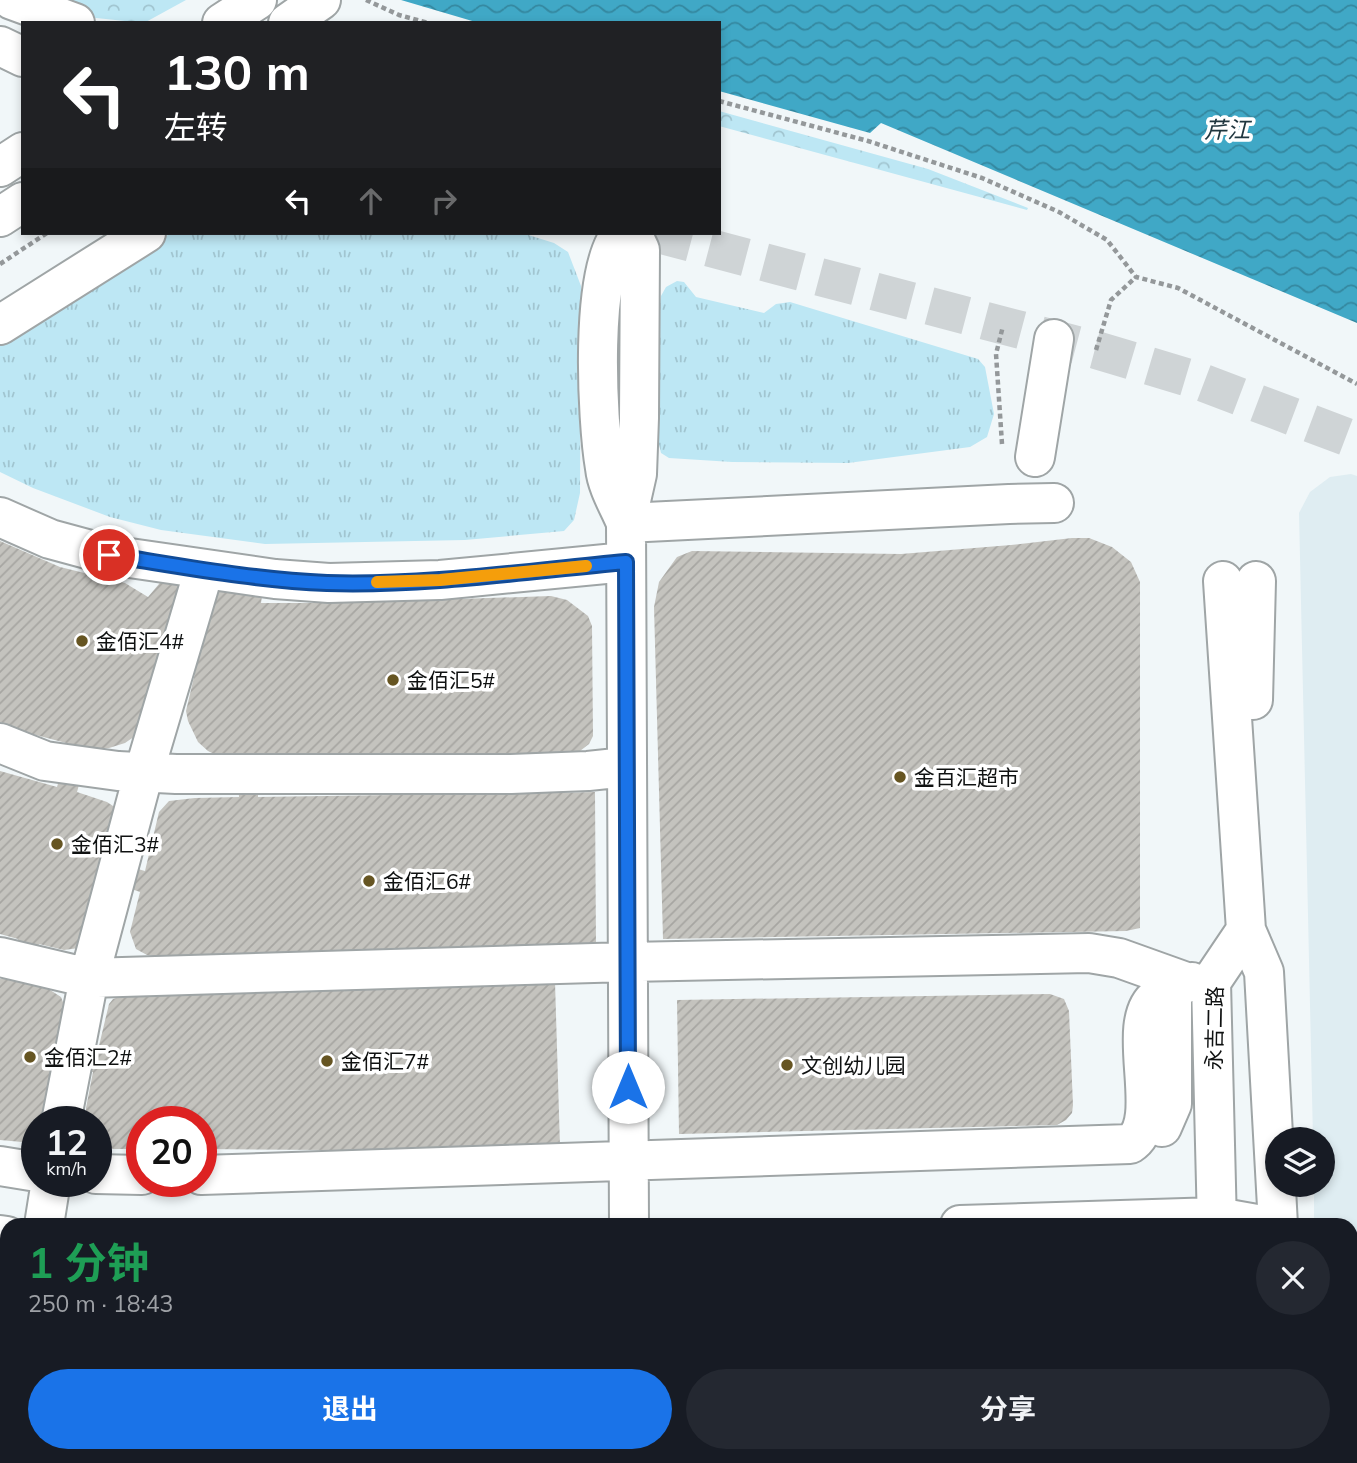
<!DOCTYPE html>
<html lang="zh">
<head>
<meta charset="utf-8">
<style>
	:root { --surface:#171b24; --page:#242831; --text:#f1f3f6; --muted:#9ea1a6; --accent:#1a73e8 }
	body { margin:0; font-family:Mulish,"Noto Sans SC",sans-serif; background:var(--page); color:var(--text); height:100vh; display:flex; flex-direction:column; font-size:26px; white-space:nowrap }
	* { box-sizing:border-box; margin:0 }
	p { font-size:23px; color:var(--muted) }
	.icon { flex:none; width:38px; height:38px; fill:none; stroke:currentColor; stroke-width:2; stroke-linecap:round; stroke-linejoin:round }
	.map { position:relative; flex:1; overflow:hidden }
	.side { position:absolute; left:0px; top:1218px; width:1358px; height:245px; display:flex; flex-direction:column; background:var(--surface); border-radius:21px 21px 0 0; box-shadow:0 4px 10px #0003 }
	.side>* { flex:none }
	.top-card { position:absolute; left:21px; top:21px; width:700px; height:214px; border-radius:0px; box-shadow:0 4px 10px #0003; background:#202124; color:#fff; overflow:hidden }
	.tools { position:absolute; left:1265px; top:1127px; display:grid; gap:14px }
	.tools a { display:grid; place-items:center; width:70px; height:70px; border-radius:50%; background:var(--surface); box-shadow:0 4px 10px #0003; font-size:35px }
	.speed { position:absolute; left:21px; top:1106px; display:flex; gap:14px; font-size:35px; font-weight:700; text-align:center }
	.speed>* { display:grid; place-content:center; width:91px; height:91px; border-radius:50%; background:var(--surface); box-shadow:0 4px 10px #0003; line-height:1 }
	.speed small { font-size:18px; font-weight:400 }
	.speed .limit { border:10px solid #d22; background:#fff; color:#111 }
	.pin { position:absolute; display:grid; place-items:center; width:60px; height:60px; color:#fff; margin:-30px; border:4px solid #fff; border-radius:50%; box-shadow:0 2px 7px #0007 }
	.me { position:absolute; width:77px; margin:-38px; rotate:0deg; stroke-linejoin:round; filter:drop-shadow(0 0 5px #0008) }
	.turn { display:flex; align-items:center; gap:24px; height:147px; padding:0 28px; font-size:32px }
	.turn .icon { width:91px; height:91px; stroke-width:2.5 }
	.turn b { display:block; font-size:49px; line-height:60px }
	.lanes { display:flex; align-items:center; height:66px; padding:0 28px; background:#0003; justify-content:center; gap:35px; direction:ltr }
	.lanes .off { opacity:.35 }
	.round { display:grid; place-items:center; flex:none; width:74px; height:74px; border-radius:37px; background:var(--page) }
	.headline { display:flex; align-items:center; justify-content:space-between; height:119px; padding:0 28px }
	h1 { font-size:42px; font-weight:700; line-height:52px; color:#1e9e55 }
	.action { display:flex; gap:14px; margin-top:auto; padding:14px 28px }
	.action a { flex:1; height:80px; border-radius:42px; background:var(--accent); color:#fff; font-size:28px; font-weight:700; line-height:80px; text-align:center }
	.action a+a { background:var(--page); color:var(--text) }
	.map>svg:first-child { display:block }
	.built { fill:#dfedf2 }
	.grass { fill:url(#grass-tufts) }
	.park { fill:url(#park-crowns) }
	.water { fill:url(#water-waves) }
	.building { fill:url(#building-hatch); fill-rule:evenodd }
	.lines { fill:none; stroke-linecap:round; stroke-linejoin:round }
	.minor-tunnel { stroke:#cfd4d6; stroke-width:38; stroke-dasharray:38 19; stroke-linecap:butt }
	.minor-casing { stroke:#9fa5a6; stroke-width:42 }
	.highway-casing { stroke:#9fa5a6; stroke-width:42 }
	.path { stroke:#94989a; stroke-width:4.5; stroke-dasharray:5 3.5; stroke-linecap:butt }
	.minor { stroke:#fff; stroke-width:38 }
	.highway { stroke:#fff; stroke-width:38 }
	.route-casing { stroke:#114b97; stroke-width:18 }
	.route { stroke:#1a73e8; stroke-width:12 }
	.slow { stroke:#f59e0b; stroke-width:12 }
	.poi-dot { fill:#652; stroke:#fff; stroke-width:2.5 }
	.labels { text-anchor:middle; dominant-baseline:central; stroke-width:7; stroke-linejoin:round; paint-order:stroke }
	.poi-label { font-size:21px; fill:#0f1111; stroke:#fff; text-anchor:start }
	.street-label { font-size:21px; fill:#0f1111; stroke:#fff }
	.water-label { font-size:23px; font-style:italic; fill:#20373f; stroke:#fff }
</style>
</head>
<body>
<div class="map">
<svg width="1357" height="1463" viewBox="0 0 1357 1463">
	<defs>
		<pattern id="grass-tufts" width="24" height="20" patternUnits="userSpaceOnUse" patternTransform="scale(1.75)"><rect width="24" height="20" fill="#bde7f4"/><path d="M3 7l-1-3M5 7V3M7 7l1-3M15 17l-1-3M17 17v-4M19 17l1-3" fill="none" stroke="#a1c5d0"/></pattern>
		<pattern id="park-crowns" width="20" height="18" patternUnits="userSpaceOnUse" patternTransform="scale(1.75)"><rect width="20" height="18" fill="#bde7f4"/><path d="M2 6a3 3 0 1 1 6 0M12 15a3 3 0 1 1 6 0" fill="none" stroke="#a1c5d0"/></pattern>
		<pattern id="water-waves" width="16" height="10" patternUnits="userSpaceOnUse" patternTransform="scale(1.75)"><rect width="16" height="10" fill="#40a8c6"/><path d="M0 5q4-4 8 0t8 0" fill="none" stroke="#34879f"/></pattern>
		<pattern id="building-hatch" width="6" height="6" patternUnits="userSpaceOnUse" patternTransform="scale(1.75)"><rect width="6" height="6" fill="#c4c3be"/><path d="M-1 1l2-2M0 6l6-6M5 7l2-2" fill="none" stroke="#a7a6a2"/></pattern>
	</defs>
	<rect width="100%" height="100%" fill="#f1f7f9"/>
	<!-- built -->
	<path class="built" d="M1351,474L1357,476V1238L1351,1235V1225H1326L1314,1220V1185H1323V1139H1313L1299,513L1310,492L1330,477Z"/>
	<!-- grass -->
	<path class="grass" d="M171,233H522L554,243L568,252L581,286L580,493L574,520L564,531L465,540L265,544L161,530L110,517L33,488L0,472V346Z
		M677,281L684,282L696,297L764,313L776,304L790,302L978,359L985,367L994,414L987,437L970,447L848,463L732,462L669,458L661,453L658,440L657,317L661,296L666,287Z"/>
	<!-- park -->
	<path class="park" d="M35,0H186L144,23L77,16Z
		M719,111L928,169L1028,208L1027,210L719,126Z"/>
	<!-- water -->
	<path class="water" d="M401,0H1357V323L881,123L870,133L719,91V23H479Z"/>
	<!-- building -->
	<path class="building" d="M1072,538H1089L1112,547L1131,562L1140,582V928L1126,931L663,939L654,607L659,582L677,557L692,551L901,554L1011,545Z
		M0,541L60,567L125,583L148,597L164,578L262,596L261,603H341L551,596L567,600L588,616L592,626L593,736L589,744L576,754L549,755L550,793L595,792L596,948L555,982L560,1146L474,1151L201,1149V1122H142V1149H113L96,1141V1122L86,1120V1108L93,1072L58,1068L45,1122H37V1136L22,1142L0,1140V979H3L18,939L0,934V771L57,787L70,744L32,734L0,722ZM202,643L186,711L188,721L198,742L208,751L222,758L237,761L239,797L195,798L169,801L159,812L145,871L112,862L117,812L113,806L107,802L77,792L89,749L109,748L125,743L138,734L199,644ZM525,755L528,793L258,797L257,761ZM106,880L140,892L130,932L136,949L147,955L170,958L126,995L113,999L109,1004L98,1050L62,1046L66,1010L61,997L47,988L23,983L39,944L64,950L79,948Z
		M1050,994L1064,999L1069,1011L1073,1105L1072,1113L1066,1120L1057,1125L679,1134L677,1000Z
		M97,1456H165V1463H97Z
		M586,1456H652L653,1463H586Z
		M743,1456H792L793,1463H743Z
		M1049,1456H1136L1137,1463H1049Z"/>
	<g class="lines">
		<!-- minor-tunnel -->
		<path class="minor-tunnel" d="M654,233L1096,350L1196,380L1357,441"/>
		<defs>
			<path id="minor" d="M12,0L75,23
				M0,46L23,57
				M622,233C589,265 597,421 605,468C607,487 619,506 626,523
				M0,325L146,233
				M1035,457L1054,339
				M0,517L50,539L109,555L275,579L329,583L440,580L626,562
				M626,523L1009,504L1054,503
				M1223,581L1246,930L1264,972L1278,1225
				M1253,700L1256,581
				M0,743L45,761L118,771L176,774H511L588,771L626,767
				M0,957L89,978L628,962L1089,953L1119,958L1186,982
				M61,1122L89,978L144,772L204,570
				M1162,1127L1172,1104V998C1176,988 1182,982 1192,982
				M0,1166L37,1172
				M96,1174L142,1175
				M201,1175L1130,1144C1167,1121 1122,1024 1157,997C1162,992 1171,990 1177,988
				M44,1225L51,1181
				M629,1225L626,523L637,474L639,418L640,250L632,233
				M960,1225L1217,1217L1262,1225
				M1217,1225L1211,982L1246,930
				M0,1235L7,1236
				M1351,1253L1357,1255
				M43,1456V1463
				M699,1456V1463
				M1222,1456V1463
				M1277,1456V1463"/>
			<path id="highway" d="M222,23L257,0
				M288,23L321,0
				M0,167L23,152
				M0,217L23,202"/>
		</defs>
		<!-- minor casing -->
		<use href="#minor" class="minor-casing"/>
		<!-- highway casing -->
		<use href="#highway" class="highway-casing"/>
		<!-- path -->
		<path class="path" d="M366,0L399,15L428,23
			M719,101L868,141L982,178L1059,212L1107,240L1136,277L1178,288L1357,384
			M0,264L47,233
			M1096,350L1111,300L1136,277
			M1002,444L996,354L1003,326"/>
		<!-- minor -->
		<use href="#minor" class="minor"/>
		<!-- highway -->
		<use href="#highway" class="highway"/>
	</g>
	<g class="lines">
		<defs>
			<path id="route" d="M109,555C181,566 254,580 327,583C426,586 527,571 626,562L628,1087"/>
		</defs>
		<!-- route casing -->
		<use href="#route" class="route-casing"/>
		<!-- route -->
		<use href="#route" class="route"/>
		<!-- slow -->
		<path class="slow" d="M377,582L440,580L586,566"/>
	</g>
	<!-- markers -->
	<g class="poi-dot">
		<circle cx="82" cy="641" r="7"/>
		<circle cx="393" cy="680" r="7"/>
		<circle cx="900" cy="777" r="7"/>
		<circle cx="57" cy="844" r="7"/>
		<circle cx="369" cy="881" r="7"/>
		<circle cx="30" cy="1057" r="7"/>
		<circle cx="327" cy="1061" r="7"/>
		<circle cx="787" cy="1065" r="7"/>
	</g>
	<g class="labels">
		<!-- poi labels -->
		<g class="poi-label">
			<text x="96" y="641">金佰汇4#</text>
			<text x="407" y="680">金佰汇5#</text>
			<text x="914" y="777">金百汇超市</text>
			<text x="71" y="844">金佰汇3#</text>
			<text x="383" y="881">金佰汇6#</text>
			<text x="44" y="1057">金佰汇2#</text>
			<text x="341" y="1061">金佰汇7#</text>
			<text x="801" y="1065">文创幼儿园</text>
		</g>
		<!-- street labels -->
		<g class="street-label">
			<text transform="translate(1214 1028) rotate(-89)">永吉二路</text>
		</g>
		<!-- water labels -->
		<g class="water-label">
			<text x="1227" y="129">芹江</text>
		</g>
	</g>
</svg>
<div class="tools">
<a><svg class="icon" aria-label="layers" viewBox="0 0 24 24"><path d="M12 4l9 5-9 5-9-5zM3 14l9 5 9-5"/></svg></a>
</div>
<div class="speed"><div>12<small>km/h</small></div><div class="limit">20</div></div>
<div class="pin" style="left:109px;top:555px;background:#d93025"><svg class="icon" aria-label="arrive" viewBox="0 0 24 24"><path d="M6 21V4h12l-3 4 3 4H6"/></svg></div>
<svg class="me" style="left:628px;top:1087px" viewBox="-20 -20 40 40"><circle r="19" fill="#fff"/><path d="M0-13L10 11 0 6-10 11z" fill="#1a73e8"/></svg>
<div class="top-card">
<div class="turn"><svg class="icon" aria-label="left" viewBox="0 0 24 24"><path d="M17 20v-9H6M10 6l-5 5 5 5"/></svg><div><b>130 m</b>左转</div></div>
<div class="lanes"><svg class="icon" aria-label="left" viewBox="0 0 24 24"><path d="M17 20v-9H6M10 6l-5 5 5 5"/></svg><svg class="icon off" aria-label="ahead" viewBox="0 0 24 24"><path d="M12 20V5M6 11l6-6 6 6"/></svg><svg class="icon off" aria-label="right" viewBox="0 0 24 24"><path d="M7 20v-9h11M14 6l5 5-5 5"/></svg></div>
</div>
<section class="side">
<div class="headline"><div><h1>1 分钟</h1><p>250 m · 18:43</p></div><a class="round"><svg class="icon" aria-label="close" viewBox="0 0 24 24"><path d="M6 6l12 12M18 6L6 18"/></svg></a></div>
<div class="action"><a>退出</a><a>分享</a></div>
</section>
</div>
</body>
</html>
